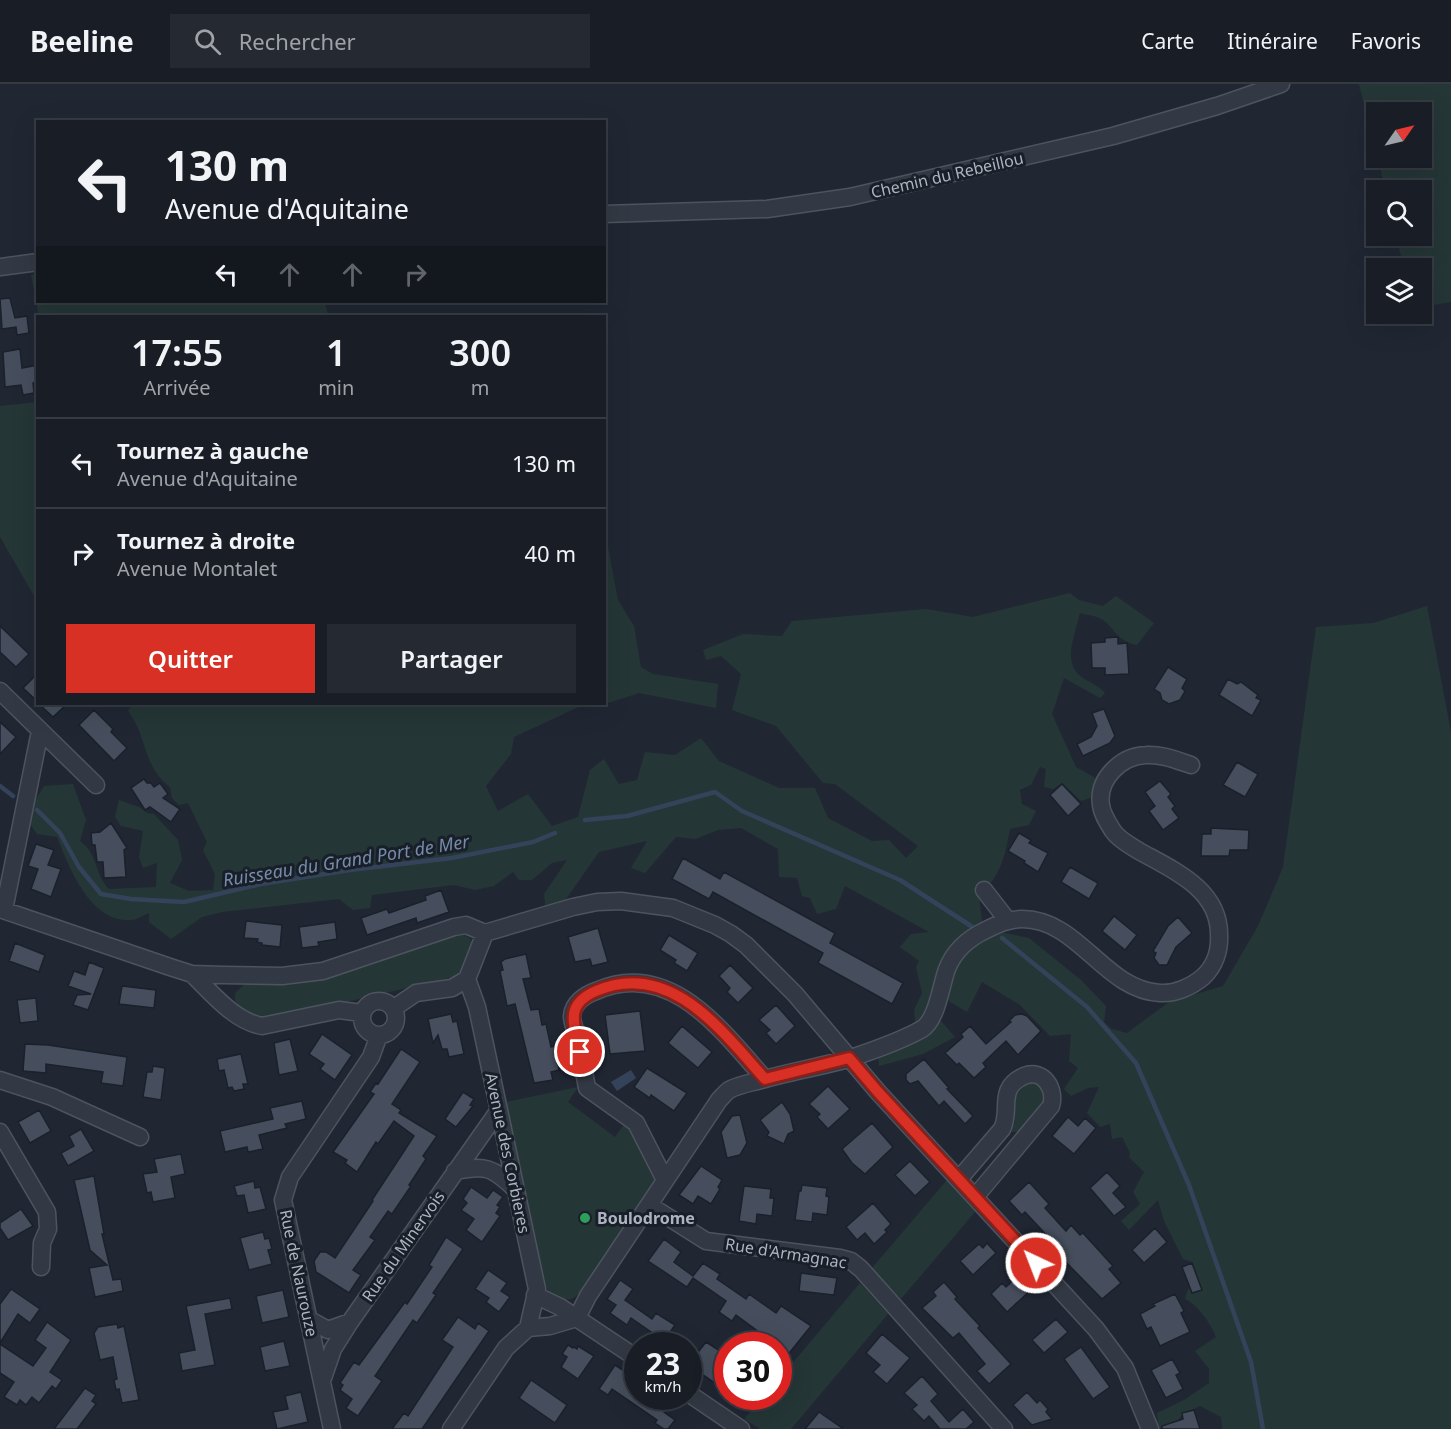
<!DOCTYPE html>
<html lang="fr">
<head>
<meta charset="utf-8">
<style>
	:root { --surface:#181d26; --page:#252a32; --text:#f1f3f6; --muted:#9fa2a7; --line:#363b43; --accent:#d93025 }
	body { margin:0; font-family:"Noto Sans",sans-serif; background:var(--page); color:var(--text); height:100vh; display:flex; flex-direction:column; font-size:22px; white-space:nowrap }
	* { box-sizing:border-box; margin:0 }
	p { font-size:20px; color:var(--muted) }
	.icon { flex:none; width:33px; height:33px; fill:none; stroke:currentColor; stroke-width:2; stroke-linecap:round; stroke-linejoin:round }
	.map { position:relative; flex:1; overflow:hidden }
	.panel { position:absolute; left:36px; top:231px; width:570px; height:390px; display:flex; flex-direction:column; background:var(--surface); border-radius:0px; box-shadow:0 6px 24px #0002,0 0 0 2px var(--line) }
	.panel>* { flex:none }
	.top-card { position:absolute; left:36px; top:36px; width:570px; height:183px; border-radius:0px; box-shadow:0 6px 24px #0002,0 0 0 2px var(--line); background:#181d26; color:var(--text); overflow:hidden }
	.needle { width:39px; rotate:56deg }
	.controls { position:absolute; left:1366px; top:18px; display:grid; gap:12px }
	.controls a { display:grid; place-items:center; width:66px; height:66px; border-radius:0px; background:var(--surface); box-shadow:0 6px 24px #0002,0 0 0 2px var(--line); font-size:30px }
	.speed { position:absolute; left:624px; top:1248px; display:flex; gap:12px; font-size:30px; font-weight:700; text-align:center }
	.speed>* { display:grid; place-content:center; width:78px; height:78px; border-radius:50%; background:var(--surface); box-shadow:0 6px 24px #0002,0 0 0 2px var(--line); line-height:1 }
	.speed small { font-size:15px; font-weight:400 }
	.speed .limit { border:9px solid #d22; background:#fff; color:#111 }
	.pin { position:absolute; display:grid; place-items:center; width:51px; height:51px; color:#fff; margin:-26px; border:3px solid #fff; border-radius:50%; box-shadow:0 2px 6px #0007 }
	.me { position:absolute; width:66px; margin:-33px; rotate:317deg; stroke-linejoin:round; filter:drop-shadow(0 0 4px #0008) }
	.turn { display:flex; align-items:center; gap:21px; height:126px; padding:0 30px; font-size:27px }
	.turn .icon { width:78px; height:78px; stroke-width:2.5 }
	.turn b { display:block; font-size:42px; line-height:51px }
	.lanes { display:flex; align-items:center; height:57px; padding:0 30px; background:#0003; justify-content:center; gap:30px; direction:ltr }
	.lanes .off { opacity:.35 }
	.eta { display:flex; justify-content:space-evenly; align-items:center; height:102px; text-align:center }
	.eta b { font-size:36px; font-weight:600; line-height:42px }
	.primary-button { display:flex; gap:12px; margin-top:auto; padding:12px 30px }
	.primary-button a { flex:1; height:69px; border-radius:0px; background:var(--accent); color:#fff; font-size:24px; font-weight:600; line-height:69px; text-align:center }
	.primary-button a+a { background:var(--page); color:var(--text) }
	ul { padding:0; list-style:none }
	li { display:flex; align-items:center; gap:18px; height:90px; padding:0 30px; border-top:2px solid var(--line) }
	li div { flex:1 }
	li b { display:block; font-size:22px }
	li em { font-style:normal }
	header { display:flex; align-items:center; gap:36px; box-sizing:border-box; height:84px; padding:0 30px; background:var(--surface); border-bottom:2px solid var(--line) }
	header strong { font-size:28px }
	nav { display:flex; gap:33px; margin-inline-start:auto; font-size:21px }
	.search { width:420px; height:54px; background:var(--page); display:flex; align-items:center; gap:15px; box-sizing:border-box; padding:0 21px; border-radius:0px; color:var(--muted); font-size:22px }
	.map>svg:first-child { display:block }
	.green { fill:#253637 }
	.water { fill:#34435a }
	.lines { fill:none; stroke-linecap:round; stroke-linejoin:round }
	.stream { stroke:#34435a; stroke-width:4.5 }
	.building { fill:#464e5d; stroke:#1a212b; stroke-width:1.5 }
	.minor-casing { stroke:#4d545f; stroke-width:19 }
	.minor { stroke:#333944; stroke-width:16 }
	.route-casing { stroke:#8d1f18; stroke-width:15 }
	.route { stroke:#d93025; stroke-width:10 }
	.leisure-dot { fill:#2e9e5b; stroke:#191f29; stroke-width:2 }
	.labels { text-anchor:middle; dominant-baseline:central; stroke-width:6; stroke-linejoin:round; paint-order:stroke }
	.street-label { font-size:16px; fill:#adb4c1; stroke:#191f29 }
	.poi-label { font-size:16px; font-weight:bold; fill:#adb4c1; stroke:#191f29; text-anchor:start }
	.water-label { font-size:18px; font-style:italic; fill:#768aa9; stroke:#191f29 }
</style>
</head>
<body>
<header>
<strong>Beeline</strong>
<div class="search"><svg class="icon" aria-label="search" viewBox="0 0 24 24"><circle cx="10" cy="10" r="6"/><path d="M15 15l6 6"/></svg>Rechercher</div>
<nav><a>Carte</a><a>Itinéraire</a><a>Favoris</a></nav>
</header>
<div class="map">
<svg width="1451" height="1345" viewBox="0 0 1451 1345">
	<rect width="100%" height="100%" fill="#202733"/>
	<!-- green -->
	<path class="green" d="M1359,0H1451V218L1422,223V184H1404L1396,152H1422V106H1385L1378,74H1422V28H1377V71Z
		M37,190L38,218H325L328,232H39L31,191Z
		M37,318H38L37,517L0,453V322Z
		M605,446L618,516L634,542L641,583L653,590L718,600L716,624L639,609L599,622L585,620L514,653L511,670L486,702L498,727L528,710L552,742L578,733L590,686L604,675L619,700L637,696L645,668L675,671L701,654L719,677L779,704H815L828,734L872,757L889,756L906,774L918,762L835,700L823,699L776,642L732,626L741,590L721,572L706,576L703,566L743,550L782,552L792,537L926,525L973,533L1070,509L1079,516L1103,522L1116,512L1154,539L1137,561C1117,557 1117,547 1103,536C1098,532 1087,531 1080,529C1076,547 1063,575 1078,590C1085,597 1096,599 1105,609L1100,614L1064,594L1052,630L1076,683L1099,696L1093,713L1081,717L1062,699L1053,705L1044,703L1046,685L1040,683L1031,701L1020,706L1022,720L1036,727L1029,741L1010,745C1005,772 1001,792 979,811L982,837L1001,848L1029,854L1081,896L1106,922L1104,938L1112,945L1127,949L1169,918L1223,902L1258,842L1283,783L1316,543L1373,539L1427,522L1451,648V1345H1222L1221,1333L1200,1322L1183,1330L1171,1345L1158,1344L1157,1329L1184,1316L1209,1299V1285L1195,1267L1216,1253C1212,1241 1197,1220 1185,1215L1188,1205H1202L1192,1178L1183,1175L1164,1137L1158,1116L1129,1146L1121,1137L1140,1120L1133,1108L1144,1088L1129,1073L1130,1069L1122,1053L1112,1055L1110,1040L1100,1043L1087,1029L1099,1003L1088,1004L1071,1012L1064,1005L1078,984L1069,977L1071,950L1050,952L1020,921L982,898L967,928L950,918L936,896L930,924L955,953L923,970L879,982L878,972L916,944L914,926L922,909L916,883L919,877L900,863L911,850L929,848L845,802L836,825L817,830L810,814L802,812L797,794L779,793L778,765L741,744L718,746L696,755L676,753L645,789L631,784L647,757L599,768L562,821L546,828L544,810L567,776L552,779L532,796H519L513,788L494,802L475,806L454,801L372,811L370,824L353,826L339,815L222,828L202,833L171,855L149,838V829C144,831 137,836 131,836C90,839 69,783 57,753L37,750L25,733L44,702L73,700L86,736L80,757C99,771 94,790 109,805L156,803L157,779L143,784L139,773L143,747L121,742L115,733L119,716L139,723L147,729L154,730L178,756L182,776L170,799L189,807L213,806L215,790L203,766L207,758L188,719L179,721L172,714L170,703C142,682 147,650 128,627L132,620H604Z
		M461,849L471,855C474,866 464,886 455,893L263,937C251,930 230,925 236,908L245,900Z
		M1031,998H1036L1049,1011L1022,1048H1010L1015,1038L1013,1015L1026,1000Z
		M578,1003L568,1018L615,1053L626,1038L634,1044L655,1092V1099L579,1210C567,1220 552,1217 546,1202L506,1018Z
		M947,1096L975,1128L901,1215L872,1184Z
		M860,1199L888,1230L791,1345H760L744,1335L763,1313L778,1312L779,1295Z"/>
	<!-- water -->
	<path class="water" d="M631,986L636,994L617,1007L611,998Z"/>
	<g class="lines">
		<!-- stream -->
		<path class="stream" d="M0,702L13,712
			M37,726L60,749L79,783L101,810L131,815L184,818L261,800L350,786L452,774L533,758L555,749
			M585,736L627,732L715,708L742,727L900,796L971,842
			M1002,854L1087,923L1136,979L1189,1101L1251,1278L1263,1345"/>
	</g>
	<!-- building -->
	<path class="building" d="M10,214L15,234L27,232L29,249L17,251L16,243L2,245L0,215Z
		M20,265L22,284L38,281V298L33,299L34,309L23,311L21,301L5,303L3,268Z
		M0,542L29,570L16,583L0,568Z
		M1118,553V560L1127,559L1129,590L1105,591V584H1092L1091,559L1105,558V554Z
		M1168,583L1187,595L1182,604L1185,607L1180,616L1169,620L1162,616L1160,609L1154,605Z
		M38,589V618L23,604Z
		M1228,595L1237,600L1241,598L1258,611L1256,614L1261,616L1252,632L1219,611Z
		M39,620H67L53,633Z
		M1104,625L1115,652L1110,659L1083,672L1077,660L1091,653L1097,642L1092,629Z
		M94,626L113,645L111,648L127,664L114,677L79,641Z
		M0,638L16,653L0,670Z
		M1237,678L1258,690L1245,713L1223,701Z
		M144,695L147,699H151L154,703L160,699L168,710L163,714L180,725L171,738L150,723L145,726L131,704Z
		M1160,697L1171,710L1168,713L1175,722L1172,725L1179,734L1163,746L1149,727L1155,722L1145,708Z
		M1062,700L1081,720L1068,732L1050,711Z
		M111,739L127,764L124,766L126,793L104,794L103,778H97L95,761H92L91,749L100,748Z
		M1211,744L1249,746L1248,766H1230L1229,772H1201L1202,750H1211Z
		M1019,749L1031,756L1029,759L1048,769L1038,788L1024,779L1025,777L1008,767Z
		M36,760L54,766L48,781L61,785L51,813L31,805L38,785L28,782Z
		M683,774L720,795L724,788L835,849L830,859L903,899L892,920L818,879L823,869L713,808L709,815L672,795Z
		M1070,783L1098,799L1089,815L1061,798Z
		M441,806L449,828L417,839L416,834L367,851L361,834L387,825L389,829L426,816L425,812Z
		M1114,832L1137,851L1125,866L1102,847Z
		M1178,833L1192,849L1176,863L1167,881H1159L1154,874L1156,869L1153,867L1168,842Z
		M246,837L282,841L280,863L262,861V859L257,858L258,855L244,854Z
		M335,838L337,855L318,858L319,862L302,864L299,843Z
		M598,844L608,878L592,882L590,875L575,878L568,853Z
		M669,851L698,869L687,887L674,879L676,876L660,866Z
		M15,859L45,871L39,888L9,877Z
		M526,870L531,894L523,895L531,926L539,925L542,941L546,940L551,963L557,962L559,972L557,973L559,986L551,988L553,996L534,999L515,920L507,922L500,887L503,886L501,878L505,875Z
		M89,878L104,884L88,926L73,921L77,911L91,910L68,902L74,887L85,891Z
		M730,881L753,904L738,919L727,908L730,904L719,892Z
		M122,902L156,906L154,924L119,920Z
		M36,914L38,937L20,939L17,916Z
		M776,921L795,942L776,960L766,949L770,946L759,936Z
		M640,927L645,967L610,970L605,931Z
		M451,930L453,938L457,937L464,970L449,973L447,965H442L438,951L433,959L428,935Z
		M1022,930L1027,932L1041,947L1018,971L1006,957L983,979L986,983L974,994L959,979L957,981L945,969L963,953L961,950L970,942L986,960L1011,938L1009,937L1015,931Z
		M682,942L712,968L698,984L668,959Z
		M322,950L352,971L335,996L320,985L324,980L309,970Z
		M290,955L298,987L279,991L274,959Z
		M25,960L48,961L127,973L123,1002L101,999L103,988L46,980V989L23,987Z
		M401,965L420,978L392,1020L401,1026L399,1029L437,1052L423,1072L426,1075L409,1101L411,1102L392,1130L388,1127L370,1153L375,1156L353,1186L361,1191L349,1209L316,1188L314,1177L320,1168H326L335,1174L373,1117L372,1116L414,1052L394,1037L378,1060L376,1058L357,1088L345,1079L347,1076L333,1068L374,1010L370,1008L376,999L378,1000Z
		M241,970L248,1000H243L244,1005L234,1007L232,1003L228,1004L224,986L219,987L217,975Z
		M924,975L949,1004L947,1005L973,1032L965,1040L944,1017L939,1022L918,997L910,1000L906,996V990Z
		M153,982L165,984L161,1016L143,1013L147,988H152Z
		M647,984L687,1009L674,1027L651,1011L650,1014L634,1003Z
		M828,1002L850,1025L828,1045L817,1033L820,1030L809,1020Z
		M463,1008L474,1015L470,1021L473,1022L456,1043L445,1035Z
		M302,1017L306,1035L285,1040L287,1044L259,1051L263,1065L248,1068L247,1063L225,1068L220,1047L273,1035L270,1024Z
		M782,1018L790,1030L794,1047L788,1050L784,1060L767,1052L769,1048L760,1036Z
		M39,1026L51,1047L30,1059L18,1038Z
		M740,1031L747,1059L740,1071L727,1074L721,1048L732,1032Z
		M1068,1033L1078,1042L1085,1034L1096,1044L1074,1070L1052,1052Z
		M872,1039L893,1063L865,1090L852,1079L842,1065Z
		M81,1045L94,1067L68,1082L61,1069L74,1062L69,1052Z
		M181,1070L185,1090L171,1093L175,1114L153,1118L151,1108L147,1109L143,1090L157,1088L154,1075Z
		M910,1077L930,1098L915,1112L895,1091Z
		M701,1082L722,1096L718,1103L720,1105L711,1120L698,1112L693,1120L679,1111Z
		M1107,1088L1120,1102L1113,1109L1126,1123L1114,1132L1090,1104Z
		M94,1092L104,1150H102L113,1196L121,1195L123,1207L95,1213L89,1184L107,1181L90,1166L74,1096Z
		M254,1097L255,1104L260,1103L266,1125L248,1129L244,1111L237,1112L234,1102Z
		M1029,1098L1049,1120L1045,1124L1066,1147L1071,1141L1080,1151L1083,1149L1113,1182L1109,1185L1121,1199L1102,1215L1050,1162L1053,1158L1025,1128L1022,1131L1009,1117Z
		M802,1101L827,1104L826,1112L829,1113L827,1131L813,1129L812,1138L795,1136L799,1107H801Z
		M744,1102L771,1105L770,1114H774L772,1132L757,1130L756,1140L739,1137Z
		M471,1103L487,1114L493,1106L503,1113L497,1121L500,1123L496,1129L500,1132L482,1158L466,1146L474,1135L461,1126L467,1119L463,1115Z
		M873,1119L891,1140L885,1146L887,1148L874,1160L865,1149L857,1156L846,1143Z
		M21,1125L33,1142L8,1156L0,1144V1139Z
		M1155,1144L1167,1158L1144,1179L1132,1166Z
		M263,1148L265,1155L269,1154L272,1165L268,1166L272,1180L249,1186L240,1154Z
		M446,1153L463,1165L433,1209L436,1211L417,1239L413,1236L375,1292L382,1297L358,1332L346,1324L352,1315L340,1306L343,1301L340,1299L354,1278L359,1281L405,1218L407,1220L432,1183L429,1181Z
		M664,1155L681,1168L674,1178L693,1192L703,1179L720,1190L717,1195L746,1215L749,1210L776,1229L781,1222L811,1242L778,1283V1262L736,1231L732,1237L719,1228L726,1217L693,1194L687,1203L648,1177Z
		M987,1159L996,1169L973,1191L960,1177L979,1160L983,1164Z
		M1192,1179L1202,1206L1192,1209L1182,1183Z
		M488,1186L507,1199L501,1207L510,1213L499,1228L486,1218L489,1214L475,1205Z
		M801,1189L837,1194L834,1211L799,1207Z
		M1021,1189L1033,1204L1007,1228L991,1210L1002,1199L1006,1203Z
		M620,1196L633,1205L625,1216L652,1235L656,1229L675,1241L664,1257L631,1234L627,1241L610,1229L616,1221L607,1215Z
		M944,1198L957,1213L955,1215L980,1242L978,1244L1011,1280L989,1300L977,1287L985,1280L959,1249L953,1254L922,1224L936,1212L933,1208Z
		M11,1205L40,1225L30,1239L18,1230L0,1259V1220Z
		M283,1206L289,1233L262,1239L256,1212Z
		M1175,1210L1184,1227L1181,1229L1190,1248L1160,1262L1151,1243L1147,1245L1140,1230L1155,1222L1153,1220Z
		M230,1214L232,1225L205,1230L215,1281L182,1287L179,1269L195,1266L186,1222Z
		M458,1233L475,1245L478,1239L489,1247L422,1345H392L404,1329L408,1332L453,1263L442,1256Z
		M1056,1235L1068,1248L1044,1269L1032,1256Z
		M47,1238L71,1256L50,1288L62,1296L56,1305L52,1302L39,1319L32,1313L26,1321L20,1316L17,1321L4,1313L14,1298L0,1289V1260L33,1282L46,1264L35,1256Z
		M117,1240L118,1244L124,1242L139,1316L122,1319L119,1305L116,1306L114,1296L117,1295L113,1273L100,1276L94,1249L98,1243Z
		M882,1250L910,1274L887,1300L873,1288L880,1281L866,1269Z
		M284,1257L290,1282L265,1287L260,1263Z
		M706,1258L728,1272V1308L699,1288L702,1284L688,1275V1270L694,1263L699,1267Z
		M568,1261L573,1264L574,1263L577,1265L578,1262L594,1272L578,1295L561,1283L567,1273L562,1270Z
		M1081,1263L1110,1303L1093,1315L1064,1275Z
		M1172,1275L1180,1289L1176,1291L1183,1305L1166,1314L1151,1286Z
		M615,1281L638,1296V1312H654L668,1322L664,1328L675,1336L668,1345H664L655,1339L657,1336L612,1305L608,1311L599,1305Z
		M922,1292L938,1310L931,1317L949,1338L963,1325L974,1338L966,1345H940L929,1332L924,1337L912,1325L917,1321L904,1309Z
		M531,1296L567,1321L555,1339L519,1314Z
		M85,1304L96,1311L92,1317L96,1320L77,1345H54Z
		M301,1308L308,1338L277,1345L273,1328L288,1325L285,1312Z
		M1027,1308L1037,1319L1040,1316L1048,1325L1046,1328L1052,1335L1032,1341L1028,1337L1013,1321Z
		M1194,1326L1200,1345H1162V1342L1183,1335L1182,1329Z
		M819,1328L842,1344V1345H805Z"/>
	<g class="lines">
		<defs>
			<path id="minor" d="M604,130L767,125L850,113L1113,52L1217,22L1281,0
				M0,183L38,178
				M0,607L96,701
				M984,806L1008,837
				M0,825L170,883L192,890L223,891L282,892L323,887L454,843L466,841L485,849L573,823L597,818L621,817L673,824L715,841L731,850L746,861L795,910L878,1008L1096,1245L1125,1284L1150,1345
				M4,826L40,647
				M192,890C212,909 234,937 262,942L339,926L362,929
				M467,895L477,923L537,1205L528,1244
				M362 934a17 17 0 1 1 34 0a17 17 0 1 1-34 0Z
				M394,924L416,909L452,904L467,895L485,849
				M0,996L52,1013L140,1053
				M0,1048L47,1128L48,1145L42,1159L41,1183
				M455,1087C486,1081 492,1083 515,1105
				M959,1095L1002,1045C1012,1026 996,1005 1024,992C1044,984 1056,1006 1051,1022L975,1113
				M665,1096L636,1039L587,1004C584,986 580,968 576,950C575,945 572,938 572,932C573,919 585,911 596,907C670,874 722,947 765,995
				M649,1121L706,1157L840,1174L851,1177L861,1185L1004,1345
				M535,1211L560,1223L638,1275
				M577,1234L588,1212L719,1016C722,1013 725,1009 729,1006C738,1001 750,999 761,996C789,988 819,983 848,975C869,968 903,956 922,945C937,936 941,901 947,885C954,867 969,854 986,846C998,840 1009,835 1022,835C1079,835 1104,906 1160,909C1175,910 1191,903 1203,893C1215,882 1220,866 1219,850C1219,805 1173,786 1139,767C1130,761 1119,756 1113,747C1108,739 1102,730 1101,721C1097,695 1121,672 1146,671C1162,670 1176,676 1191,681
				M310,1236L328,1246L350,1238
				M528,1244L550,1242L577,1234
				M322,1297L333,1265L350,1238L499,1026
				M688,1309L741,1345
				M332,1345L283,1116L290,1093L371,973L379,951
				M451,1345L506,1264L528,1244"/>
		</defs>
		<!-- minor casing -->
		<use href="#minor" class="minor-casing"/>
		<!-- minor -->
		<use href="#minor" class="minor"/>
	</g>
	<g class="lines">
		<defs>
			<path id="route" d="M580,968C574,940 564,921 596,907C670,875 722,947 765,995L849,974L878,1008L1036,1179"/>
		</defs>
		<!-- route casing -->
		<use href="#route" class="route-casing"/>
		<!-- route -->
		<use href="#route" class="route"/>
	</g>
	<!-- markers -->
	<circle class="leisure-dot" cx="585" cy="1134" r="6"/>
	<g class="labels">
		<!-- street labels -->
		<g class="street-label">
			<text transform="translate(947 91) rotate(-13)">Chemin du Rebeillou</text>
			<text transform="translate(508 1069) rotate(78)">Avenue des Corbieres</text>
			<text transform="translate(403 1162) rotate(-55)">Rue du Minervois</text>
			<text transform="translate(786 1169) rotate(9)">Rue d'Armagnac</text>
			<text transform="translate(299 1189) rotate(78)">Rue de Naurouze</text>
		</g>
		<!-- poi labels -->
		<g class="poi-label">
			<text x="597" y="1134">Boulodrome</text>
		</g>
		<!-- water labels -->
		<g class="water-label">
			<text transform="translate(346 776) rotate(-9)">Ruisseau du Grand Port de Mer</text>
		</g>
	</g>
</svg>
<div class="controls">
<a><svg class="needle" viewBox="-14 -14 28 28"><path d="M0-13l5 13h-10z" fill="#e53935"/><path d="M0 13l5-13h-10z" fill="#9fa2a7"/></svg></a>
<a><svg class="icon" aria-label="search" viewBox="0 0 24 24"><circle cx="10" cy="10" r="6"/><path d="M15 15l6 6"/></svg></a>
<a><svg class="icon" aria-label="layers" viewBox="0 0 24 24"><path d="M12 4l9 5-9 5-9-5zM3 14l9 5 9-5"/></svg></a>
</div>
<div class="speed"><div>23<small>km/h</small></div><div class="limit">30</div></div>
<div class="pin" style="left:580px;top:968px;background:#d93025"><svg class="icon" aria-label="arrive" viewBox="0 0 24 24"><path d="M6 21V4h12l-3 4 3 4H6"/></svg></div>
<svg class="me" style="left:1036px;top:1179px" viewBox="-20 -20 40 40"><circle r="17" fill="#d93025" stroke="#fff" stroke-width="3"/><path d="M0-11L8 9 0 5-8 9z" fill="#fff"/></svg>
<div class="top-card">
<div class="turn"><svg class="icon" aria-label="left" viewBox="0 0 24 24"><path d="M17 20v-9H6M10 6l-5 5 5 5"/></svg><div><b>130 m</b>Avenue d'Aquitaine</div></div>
<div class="lanes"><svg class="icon" aria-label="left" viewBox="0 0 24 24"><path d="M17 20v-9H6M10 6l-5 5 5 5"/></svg><svg class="icon off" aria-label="ahead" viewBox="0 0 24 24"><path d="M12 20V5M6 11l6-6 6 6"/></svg><svg class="icon off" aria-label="ahead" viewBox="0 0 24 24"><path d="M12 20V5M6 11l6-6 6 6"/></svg><svg class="icon off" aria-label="right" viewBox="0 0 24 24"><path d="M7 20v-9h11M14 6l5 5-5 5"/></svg></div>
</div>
<section class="panel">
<div class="eta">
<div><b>17:55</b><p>Arrivée</p></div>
<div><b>1</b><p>min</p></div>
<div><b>300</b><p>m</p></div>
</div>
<ul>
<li><svg class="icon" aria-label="left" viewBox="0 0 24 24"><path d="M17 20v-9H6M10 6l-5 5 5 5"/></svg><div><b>Tournez à gauche</b><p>Avenue d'Aquitaine</p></div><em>130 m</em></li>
<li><svg class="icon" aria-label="right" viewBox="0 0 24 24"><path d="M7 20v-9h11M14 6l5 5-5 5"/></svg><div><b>Tournez à droite</b><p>Avenue Montalet</p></div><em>40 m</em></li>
</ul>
<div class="primary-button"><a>Quitter</a><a>Partager</a></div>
</section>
</div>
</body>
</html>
